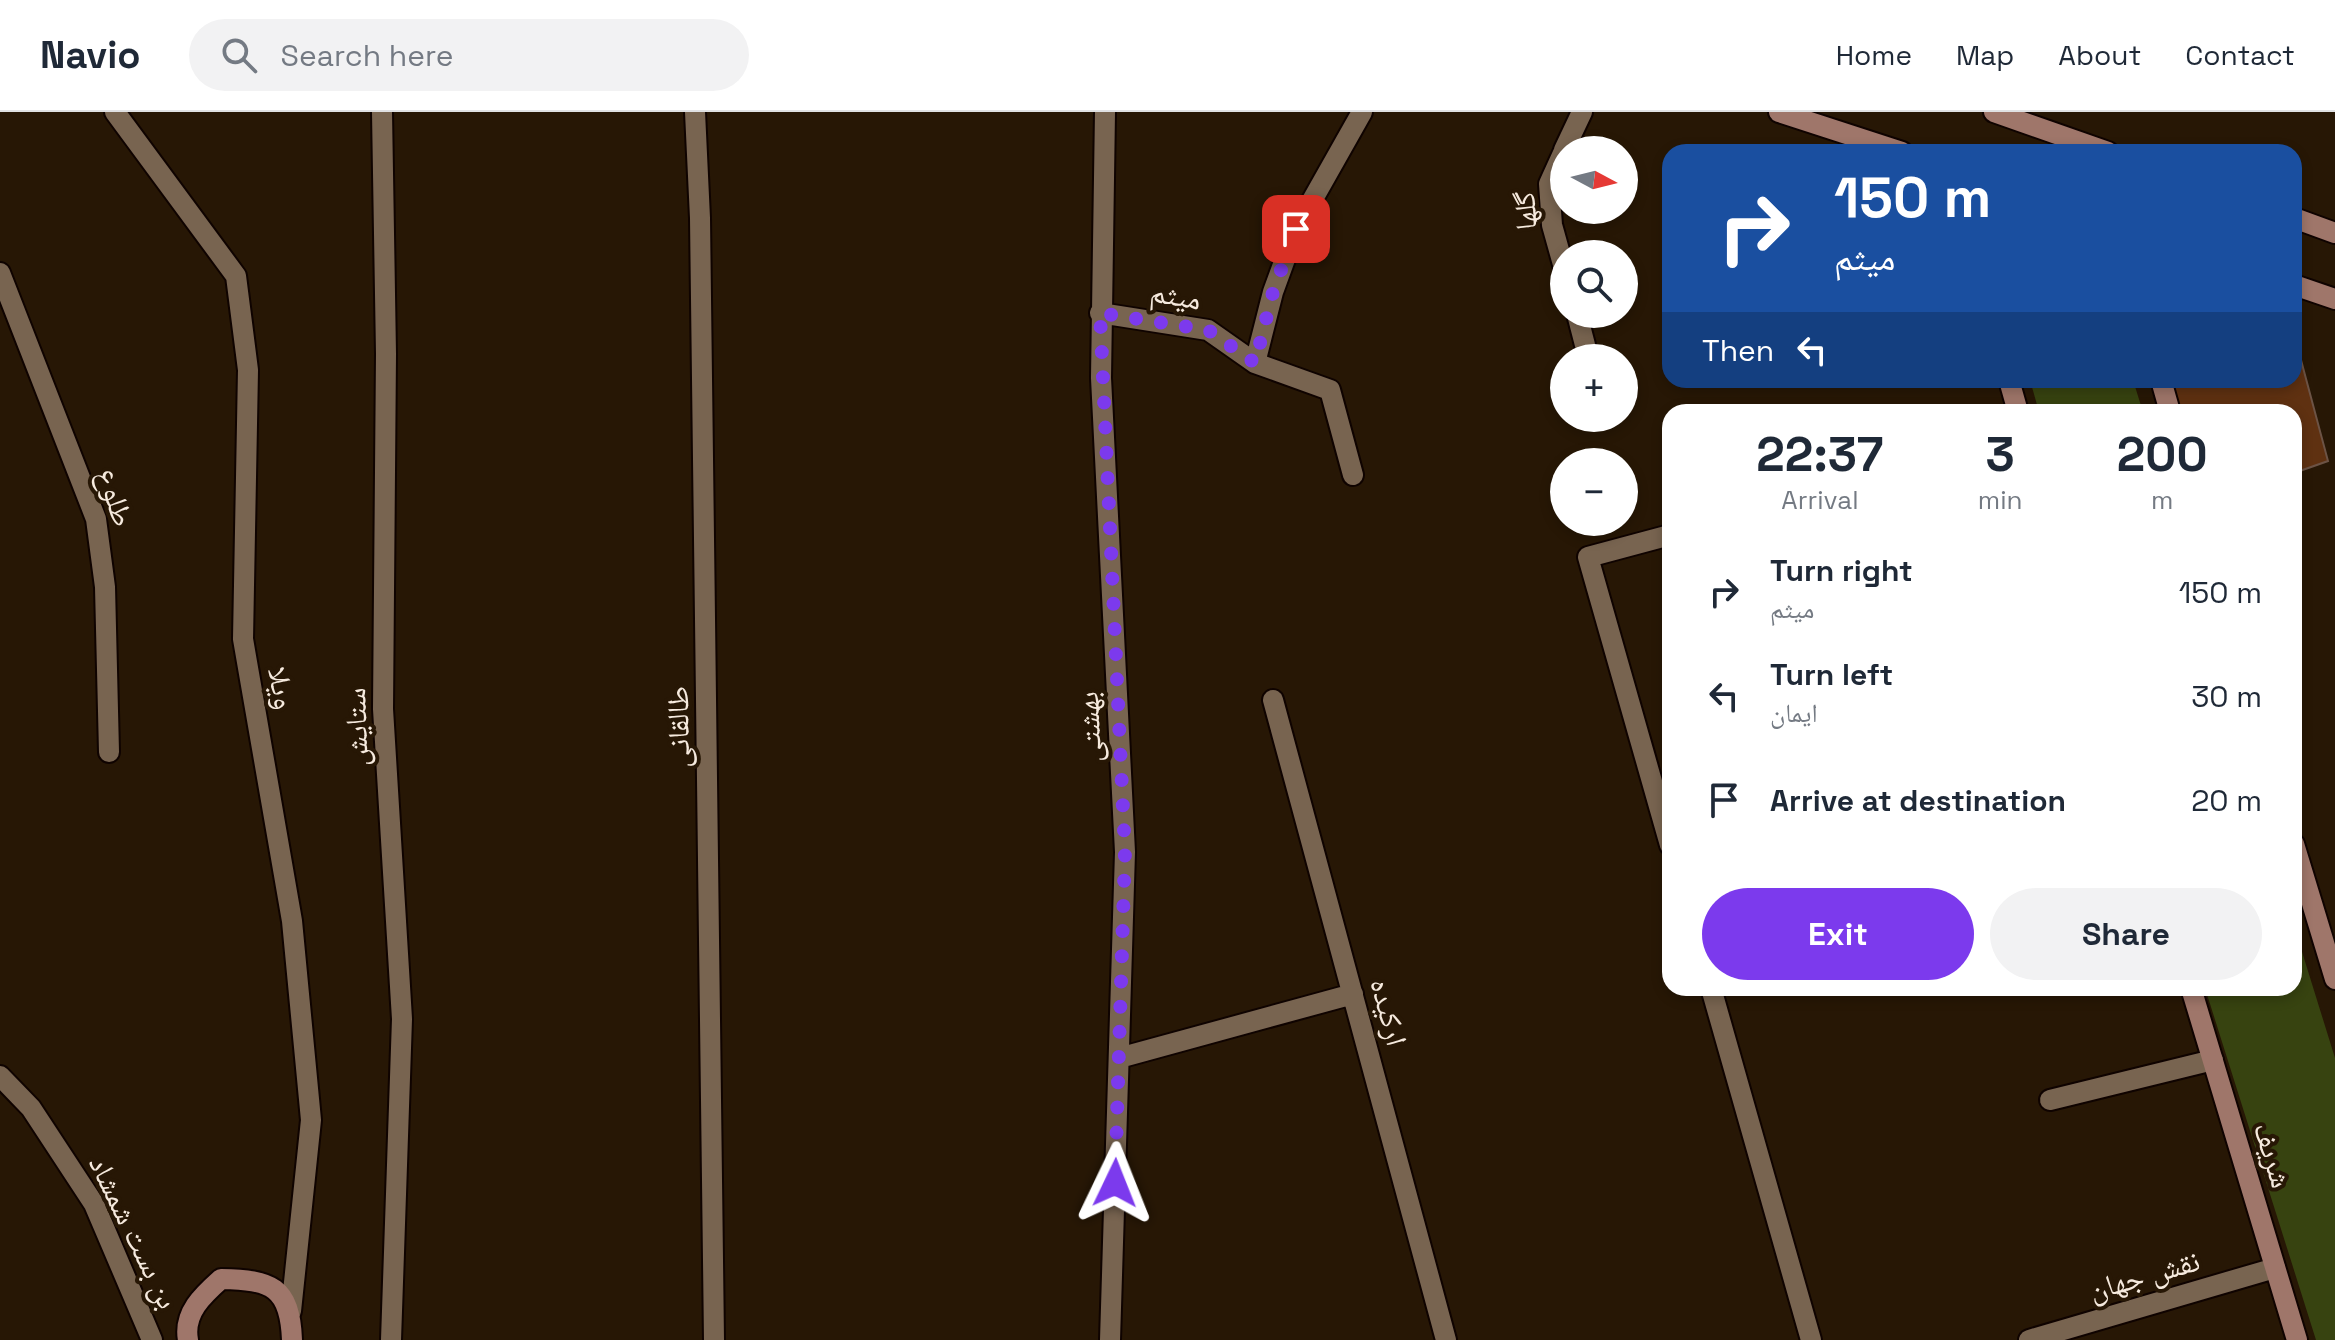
<!DOCTYPE html>
<html lang="en">
<head>
<meta charset="utf-8">
<style>
	:root { --surface:#fff; --page:#f2f2f3; --text:#1f2937; --muted:#747a83; --line:#e0e1e3; --accent:#7c3aed }
	body { margin:0; font-family:"Space Grotesk","Noto Naskh Arabic",sans-serif; background:var(--page); color:var(--text); height:100vh; display:flex; flex-direction:column; font-size:30px; white-space:nowrap }
	* { box-sizing:border-box; margin:0 }
	p { font-size:26px; color:var(--muted) }
	.icon { flex:none; width:44px; height:44px; fill:none; stroke:currentColor; stroke-width:2; stroke-linecap:round; stroke-linejoin:round }
	.map { position:relative; flex:1; overflow:hidden }
	.side { position:absolute; left:1662px; top:292px; width:640px; height:592px; display:flex; flex-direction:column; background:var(--surface); border-radius:24px; box-shadow:0 4px 12px #0003 }
	.side>* { flex:none }
	.banner { position:absolute; left:1662px; top:32px; width:640px; height:244px; border-radius:24px; box-shadow:0 4px 12px #0003; background:#1a4fa0; color:#fff; overflow:hidden }
	.needle { width:52px; rotate:97deg }
	.fabs { position:absolute; left:1550px; top:24px; display:grid; gap:16px }
	.fabs a { display:grid; place-items:center; width:88px; height:88px; border-radius:50%; background:var(--surface); box-shadow:0 4px 12px #0003; font-size:40px }
	.pin { position:absolute; display:grid; place-items:center; width:68px; height:68px; color:#fff; margin:-34px; border-radius:16px; box-shadow:0 4px 12px #0006 }
	.me { position:absolute; width:88px; margin:-44px; rotate:2deg; stroke-linejoin:round; filter:drop-shadow(0 0 6px #0008) }
	.turn { display:flex; align-items:center; gap:28px; height:168px; padding:0 40px; font-size:36px }
	.turn .icon { width:104px; height:104px; stroke-width:2.5 }
	.turn b { display:block; font-size:56px; line-height:68px }
	.then { display:flex; align-items:center; height:76px; padding:0 40px; background:#0003; gap:16px; font-size:30px }
	.eta { display:flex; justify-content:space-evenly; align-items:center; height:136px; text-align:center }
	.eta b { font-size:48px; font-weight:800; line-height:56px }
	.button { display:flex; gap:16px; margin-top:auto; padding:16px 40px }
	.button a { flex:1; height:92px; border-radius:48px; background:var(--accent); color:#fff; font-size:32px; font-weight:800; line-height:92px; text-align:center }
	.button a+a { background:var(--page); color:var(--text) }
	ul { padding:0; list-style:none }
	li { display:flex; align-items:center; gap:24px; height:104px; padding:0 40px }
	li div { flex:1 }
	li b { display:block; font-size:30px }
	li em { font-style:normal }
	header { display:flex; align-items:center; gap:48px; box-sizing:border-box; height:112px; padding:0 40px; background:var(--surface); border-bottom:2px solid var(--line) }
	header strong { font-size:38px }
	nav { display:flex; gap:44px; margin-inline-start:auto; font-size:28px }
	.search { width:560px; height:72px; background:var(--page); display:flex; align-items:center; gap:20px; box-sizing:border-box; padding:0 28px; border-radius:44px; color:var(--muted); font-size:30px }
	.map>svg:first-child { display:block }
	.green { fill:#374310 }
	.building { fill:#5f3111; stroke:#6c5345; stroke-width:2 }
	.lines { fill:none; stroke-linecap:round; stroke-linejoin:round }
	.lane-casing { stroke:#0f0300; stroke-width:24 }
	.street-casing { stroke:#0f0300; stroke-width:24 }
	.secondary-casing { stroke:#0f0300; stroke-width:24 }
	.lane { stroke:#786450; stroke-width:20 }
	.street { stroke:#786450; stroke-width:20 }
	.secondary { stroke:#9f766a; stroke-width:20 }
	.route { stroke:#7c3aed; stroke-width:14; stroke-dasharray:0 25.2 }
	.labels { text-anchor:middle; dominant-baseline:central; stroke-width:8; stroke-linejoin:round; paint-order:stroke }
	.street-label { font-size:30px; fill:#f6eade; stroke:#271705 }
</style>
</head>
<body>
<header>
<strong>Navio</strong>
<div class="search"><svg class="icon" aria-label="search" viewBox="0 0 24 24"><circle cx="10" cy="10" r="6"/><path d="M15 15l6 6"/></svg>Search here</div>
<nav><a>Home</a><a>Map</a><a>About</a><a>Contact</a></nav>
</header>
<div class="map">
<svg width="2335" height="1228" viewBox="0 0 2335 1228">
	<rect width="100%" height="100%" fill="#271705"/>
	<!-- green -->
	<path class="green" d="M2030,268H2133L2143,300H2039Z
		M2294,814L2335,946V1228H2316L2205,876H2294Z"/>
	<!-- building -->
	<path class="building" d="M2294,246L2301,248L2328,349L2294,361V300H2175L2166,268H2294Z"/>
	<g class="lines">
		<defs>
			<path id="lane" d="M2050,988L2213,948"/>
			<path id="street" d="M115,0L236,164L248,258L243,527L292,809L311,1008L291,1199
				M382,0L386,242L383,597L402,907L391,1228
				M695,0L700,106L714,1228
				M1105,0L1101,266L1125,740L1110,1228
				M1564,38L1582,0
				M1564,39L1549,72L1552,113L1564,156
				M0,161L96,407L105,475L109,640
				M1100,201L1208,218L1255,251L1330,278L1353,363
				M1577,202L1585,233
				M1255,251L1273,180L1296,117L1362,0
				M1670,423L1588,445L1670,733
				M1273,588L1446,1228
				M1711,876L1811,1228
				M1119,946L1353,882
				M0,964L31,996L94,1092L152,1228
				M2029,1228L2275,1156"/>
			<path id="secondary" d="M1779,0L1902,40
				M1994,0L2108,40
				M2294,106L2335,121
				M2294,173L2335,187
				M2009,268L2018,300
				M2161,268L2170,300
				M2294,732L2335,867
				M2191,876L2297,1228
				M188,1228C183,1201 203,1183 221,1167C271,1168 290,1174 292,1228"/>
		</defs>
		<!-- lane casing -->
		<use href="#lane" class="lane-casing"/>
		<!-- street casing -->
		<use href="#street" class="street-casing"/>
		<!-- secondary casing -->
		<use href="#secondary" class="secondary-casing"/>
		<!-- lane -->
		<use href="#lane" class="lane"/>
		<!-- street -->
		<use href="#street" class="street"/>
		<!-- secondary -->
		<use href="#secondary" class="secondary"/>
	</g>
	<g class="lines">
		<!-- route -->
		<path class="route" d="M1115,1071L1125,740L1100,201L1208,218L1255,251L1273,180L1296,117"/>
	</g>
	<g class="labels">
		<!-- street labels -->
		<g class="street-label">
			<text transform="translate(1525 99) rotate(-93)">گلها</text>
			<text transform="translate(1176 183) rotate(10)">میثم</text>
			<text transform="translate(116 385) rotate(73)">طلوع</text>
			<text transform="translate(282 576) rotate(80)">ویلا</text>
			<text transform="translate(356 615) rotate(-92)">ستایش</text>
			<text transform="translate(678 615) rotate(-91)">طالقانی</text>
			<text transform="translate(1089 615) rotate(-93)">بهشتی</text>
			<text transform="translate(1389 900) rotate(75)">ارکیده</text>
			<text transform="translate(2273 1043) rotate(73)">شریف</text>
			<text transform="translate(134 1120) rotate(64)">بن بست شمشاد</text>
			<text transform="translate(2144 1163) rotate(-16)">نقش جهان</text>
		</g>
	</g>
</svg>
<div class="fabs">
<a><svg class="needle" viewBox="-14 -14 28 28"><path d="M0-13l5 13h-10z" fill="#e53935"/><path d="M0 13l5-13h-10z" fill="#747a83"/></svg></a>
<a><svg class="icon" aria-label="search" viewBox="0 0 24 24"><circle cx="10" cy="10" r="6"/><path d="M15 15l6 6"/></svg></a>
<a>+</a>
<a>−</a>
</div>
<div class="pin" style="left:1296px;top:117px;background:#d93025"><svg class="icon" aria-label="arrive" viewBox="0 0 24 24"><path d="M6 21V4h12l-3 4 3 4H6"/></svg></div>
<svg class="me" style="left:1115px;top:1071px" viewBox="-20 -20 40 40"><path d="M0-17L14 15 0 8-14 15z" fill="#7c3aed" stroke="#fff" stroke-width="4"/></svg>
<div class="banner">
<div class="turn"><svg class="icon" aria-label="right" viewBox="0 0 24 24"><path d="M7 20v-9h11M14 6l5 5-5 5"/></svg><div><b>150 m</b>میثم</div></div>
<div class="then">Then<svg class="icon" aria-label="left" viewBox="0 0 24 24"><path d="M17 20v-9H6M10 6l-5 5 5 5"/></svg></div>
</div>
<section class="side">
<div class="eta">
<div><b>22:37</b><p>Arrival</p></div>
<div><b>3</b><p>min</p></div>
<div><b>200</b><p>m</p></div>
</div>
<ul>
<li><svg class="icon" aria-label="right" viewBox="0 0 24 24"><path d="M7 20v-9h11M14 6l5 5-5 5"/></svg><div><b>Turn right</b><p>میثم</p></div><em>150 m</em></li>
<li><svg class="icon" aria-label="left" viewBox="0 0 24 24"><path d="M17 20v-9H6M10 6l-5 5 5 5"/></svg><div><b>Turn left</b><p>ایمان</p></div><em>30 m</em></li>
<li><svg class="icon" aria-label="arrive" viewBox="0 0 24 24"><path d="M6 21V4h12l-3 4 3 4H6"/></svg><div><b>Arrive at destination</b></div><em>20 m</em></li>
</ul>
<div class="button"><a>Exit</a><a>Share</a></div>
</section>
</div>
</body>
</html>
